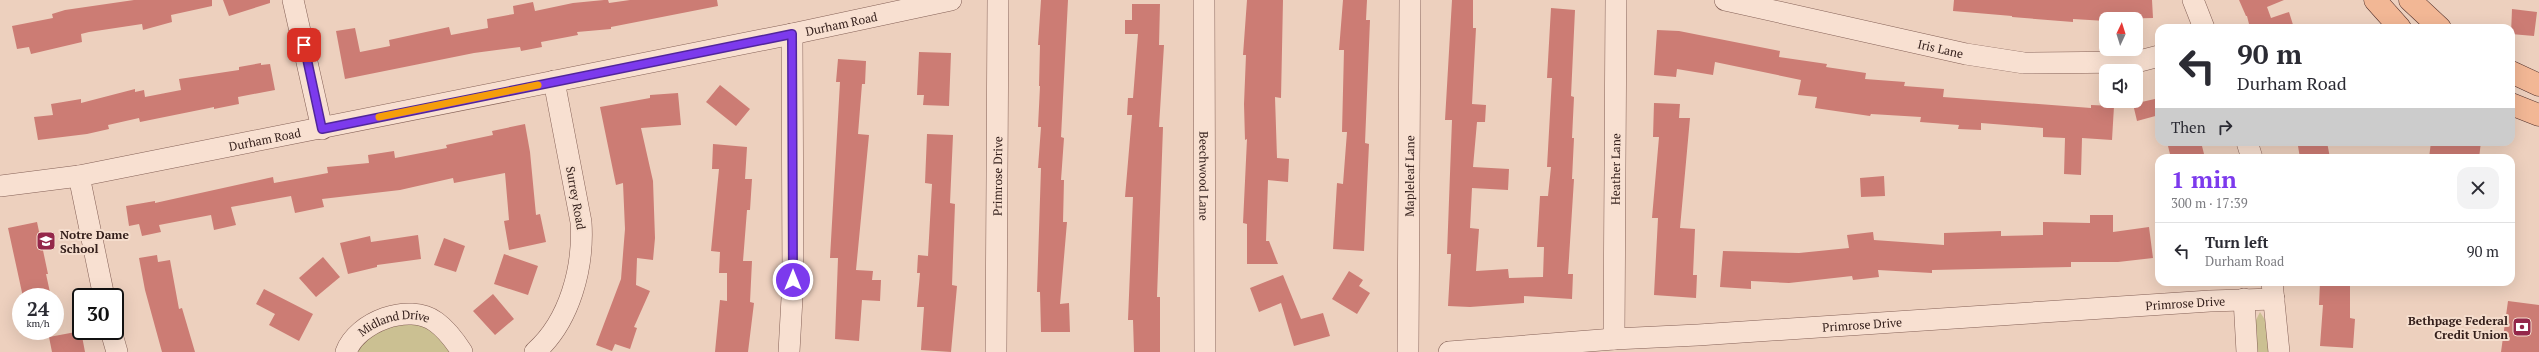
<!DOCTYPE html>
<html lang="en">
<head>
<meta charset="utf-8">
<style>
	:root { --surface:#fff; --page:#f2f2f3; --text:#2b2b33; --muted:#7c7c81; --line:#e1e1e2; --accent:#7c3aed }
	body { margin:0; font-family:"PT Serif",serif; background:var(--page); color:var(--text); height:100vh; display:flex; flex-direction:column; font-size:15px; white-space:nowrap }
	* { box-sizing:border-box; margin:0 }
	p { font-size:13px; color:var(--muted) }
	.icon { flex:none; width:22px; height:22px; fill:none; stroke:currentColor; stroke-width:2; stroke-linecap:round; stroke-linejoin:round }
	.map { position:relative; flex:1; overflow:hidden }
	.side { position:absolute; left:2155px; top:154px; width:360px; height:132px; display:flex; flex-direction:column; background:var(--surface); border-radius:12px; box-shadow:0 4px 16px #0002 }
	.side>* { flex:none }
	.top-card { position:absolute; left:2155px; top:24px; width:360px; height:122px; border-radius:12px; box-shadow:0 4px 16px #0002; background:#fff; color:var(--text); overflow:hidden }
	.needle { width:26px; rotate:4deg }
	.tools { position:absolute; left:2099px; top:12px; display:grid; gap:8px }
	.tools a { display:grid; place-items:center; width:44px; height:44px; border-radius:8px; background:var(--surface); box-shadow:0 4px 16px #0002; font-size:20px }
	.speed { position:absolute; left:12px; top:288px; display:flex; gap:8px; font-size:20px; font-weight:700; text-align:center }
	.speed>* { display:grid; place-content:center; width:52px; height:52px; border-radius:50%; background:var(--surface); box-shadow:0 4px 16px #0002; line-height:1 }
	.speed small { font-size:10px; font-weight:400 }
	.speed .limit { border:2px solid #111; border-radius:6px; background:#fff; color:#111 }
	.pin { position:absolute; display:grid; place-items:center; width:34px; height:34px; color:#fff; margin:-17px; border-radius:8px; box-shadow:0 2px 6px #0006 }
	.me { position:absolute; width:44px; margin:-22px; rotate:0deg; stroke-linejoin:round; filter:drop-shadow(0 0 3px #0008) }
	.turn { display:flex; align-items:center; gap:14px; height:84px; padding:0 16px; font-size:18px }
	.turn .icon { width:52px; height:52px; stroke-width:2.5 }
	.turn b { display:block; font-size:28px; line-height:34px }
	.then { display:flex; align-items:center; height:38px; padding:0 16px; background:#0003; gap:8px; font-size:15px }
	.round { display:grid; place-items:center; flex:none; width:42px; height:42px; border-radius:12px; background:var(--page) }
	.overview { display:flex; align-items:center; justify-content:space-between; height:68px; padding:0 16px }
	h1 { font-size:24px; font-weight:700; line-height:30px; color:var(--accent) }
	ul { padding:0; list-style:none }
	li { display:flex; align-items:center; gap:12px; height:56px; padding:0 16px; border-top:1px solid var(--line) }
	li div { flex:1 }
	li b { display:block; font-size:15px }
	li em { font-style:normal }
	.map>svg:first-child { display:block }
	.green { fill:#cbc092 }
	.building { fill:#cc7c74 }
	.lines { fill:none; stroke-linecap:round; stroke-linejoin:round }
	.minor-casing { stroke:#856157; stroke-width:22 }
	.primary-casing { stroke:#53312c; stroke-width:23 }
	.minor { stroke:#f8e0d1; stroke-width:21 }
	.primary { stroke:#f2b795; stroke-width:22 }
	.route-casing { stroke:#51269a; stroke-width:10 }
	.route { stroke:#7c3aed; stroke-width:7 }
	.slow { stroke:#f59e0b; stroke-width:7 }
	.labels { text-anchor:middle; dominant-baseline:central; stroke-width:4; stroke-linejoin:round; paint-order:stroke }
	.street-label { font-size:12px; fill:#35201c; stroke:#f5ddcd }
	.poi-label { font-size:12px; font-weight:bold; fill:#35201c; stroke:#f5ddcd; text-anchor:start }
</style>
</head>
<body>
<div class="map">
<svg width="2539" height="352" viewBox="0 0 2539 352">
	<rect width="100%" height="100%" fill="#edd0be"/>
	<!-- green -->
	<path class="green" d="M2260,312L2272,331L2273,352H2251L2250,332Z
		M426,317L462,352H346L366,327Z"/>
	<!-- building -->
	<path class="building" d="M134,0H212V6L171,15L172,22L143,30L142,24L89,32L81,34L82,42L31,54L29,47L17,49L12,26L53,18L52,14L65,10Z
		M223,0H270V3L229,16Z
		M604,0H608L609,3L630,0H717L718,6L611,27V29L577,32L578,35L541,42L542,47L521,51L520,47L474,53L345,79L336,31L355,28L360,52L390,46L389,40L449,27L451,35L488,28L487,19L514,14L513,6L533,2L535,11L573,3Z
		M1041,0H1068L1061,137L1064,138L1061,180H1064L1063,222H1067L1060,304L1069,303L1070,332H1041L1040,292H1037L1041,168H1038L1041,127H1038L1040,86H1039L1040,45H1038Z
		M1247,0H1283L1281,98L1275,97L1277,158L1289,159L1288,182L1268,180L1266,241H1269L1278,264H1247V224L1243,223L1247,139L1245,140L1244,104L1246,55H1243Z
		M1343,0H1367L1366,20H1370L1365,143L1369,144L1364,251L1333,249L1337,183L1343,184L1347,132H1342L1344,50H1339Z
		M1452,0H1473V28H1476L1472,104L1486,105L1485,122H1477L1473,167L1509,169L1508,190L1472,188L1470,228L1479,229L1476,271L1508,269L1509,278L1543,277L1544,247H1537L1540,196H1548L1551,167H1547L1552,78H1547L1551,8L1575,10L1571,96L1574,97L1572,138H1574L1572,179H1574L1568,274H1573L1572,299L1524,296V303L1470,307L1448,306L1451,254H1447L1452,120H1445Z
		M1954,0H2152L2153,18L2106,19V21L2073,19V22L2012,17V16L1953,11Z
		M2239,0H2284L2267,7L2271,18L2289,12L2294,28H2250L2247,16H2246Z
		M1132,4H1160L1159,45H1164L1159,127H1163L1157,297H1160V352H1134L1133,320H1128L1133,197H1125L1132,115H1127L1128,98H1133L1138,34H1125V20H1132Z
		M2512,9L2537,12L2534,36L2511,34Z
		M1657,30L1679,31L1780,51L1779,57L1827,64L1826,67L1866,73L1865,79L1905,82L1904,86L1944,89L1943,97L2091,108V105L2114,106L2112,140L2082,138L2081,175L2064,174L2065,138L2043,137V128L1981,123V130L1958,129L1959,125L1920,122L1921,117L1871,114L1870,116L1815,108L1817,97L1798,95L1801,80L1715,62L1713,75L1677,69L1676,77L1654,75Z
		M919,52L951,53L949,106L923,105L924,95H917Z
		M838,59L866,61L865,84H862L858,134L869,135L856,270L873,271L872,280H881L880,301L862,300L859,341L835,339L838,258H830L840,82H836Z
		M261,63V65L270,64L275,90L238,97L239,104L214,109V107L140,122L139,118L108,125L109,129L87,134L38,140L34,117L53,115L51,104L81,99V103L135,89V92L144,90L145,97L181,90L179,79L239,70V67Z
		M720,85L750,109L736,126L706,102Z
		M678,93L681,125L641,128L653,181L655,238L653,260L637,258L636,285L650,291L634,327L637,328L630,349L615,344L612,351L596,345L621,279L625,229L623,183L616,185L600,107L650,98V95Z
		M2159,98V115L2137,121L2133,104Z
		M1654,103L1680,104L1679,118H1690L1680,228L1695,229L1693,275H1697L1696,298L1654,295L1658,218H1652L1659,137H1653Z
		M525,124L530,152L536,215L540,214L546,242L509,250L504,221L509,220L505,173L454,183L453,178L400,190L322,199L324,207L295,213L291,196L231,207L236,225L214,230L211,215L159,225L161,232L142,236L139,224L129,226L126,206L155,201V203L273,177L274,183L328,173L327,167L369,163L368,155L394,151L395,158L447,148L446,145L493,135L492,131Z
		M927,134L953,135L950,203L955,204L952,285L957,286L951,352L921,350L924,307H917L920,273H917L918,255L928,256L932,184L925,183Z
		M2167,142H2201L2205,158H2171Z
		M2316,142H2327L2330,158H2300L2298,146Z
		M2431,142H2481L2479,158H2429Z
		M713,144L747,147L745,179H752L750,210H747L743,261H752L750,302L754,303L748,352H715L720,300L727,301V273H719L720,252L711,251L719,169H712Z
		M1884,176L1885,196L1861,197L1860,178Z
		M2090,215H2113V232L2149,227L2153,258L2118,262H2071V267L1932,270V273L1878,270L1879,277L1853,280L1852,276L1789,283L1751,281V289L1720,287L1723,251L1799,253L1849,248L1847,235L1873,232L1874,240L1944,245V233L2001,231V236L2043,235V222L2090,223Z
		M37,222L48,274H46L51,297H23L8,228Z
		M418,235L421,259L377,265V267L348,274L340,243L370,236L371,242Z
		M444,238L465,246L456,272L434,265Z
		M504,254L538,266L528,295L494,284Z
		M157,255L158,262L170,260L179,309L182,308L195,352H162L145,290L139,258Z
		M323,257L340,277L316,297L299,278Z
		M1349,271L1363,280L1359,286L1370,293L1357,314L1332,299Z
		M1283,275L1301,319L1323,313L1330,336L1294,346L1281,303L1259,312L1250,288Z
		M2320,282H2350V318L2355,319L2353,348L2320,346L2323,305H2319Z
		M264,289L313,314L299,341L269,325L275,314L256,304Z
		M493,294L514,319L495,335L473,311Z
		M2508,301L2539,305V352H2501Z
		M81,331L85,352H52L49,337Z"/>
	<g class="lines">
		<defs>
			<g id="minor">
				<path d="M293,0L322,129"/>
				<path id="s1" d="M1204,0L1205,352"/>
				<path id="s2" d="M1725,0L1966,54L2024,63L2136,62L2159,56"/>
				<path d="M2193,0L2204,28"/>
				<path d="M2247,142L2252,158"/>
				<path d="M79,176L104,297"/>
				<path id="s3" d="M0,186L79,176L792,34L951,0"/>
				<path d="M2272,282L2279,352"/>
				<path d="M2244,299L2247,352"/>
				<path d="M111,331L117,352"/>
				<path id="s4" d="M1614,339L1616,0"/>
				<path id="s5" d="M346,352C357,322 409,302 436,322C447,330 455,341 462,352"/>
				<path d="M535,352C570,321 584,267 581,222L554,81"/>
				<path d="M789,352L793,280L792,34"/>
				<path id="s6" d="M996,352L998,0"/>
				<path id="s7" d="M1408,352L1410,0"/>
				<path id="s8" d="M1449,352L1614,339L1698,335L2210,301L2274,299"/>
			</g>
			<path id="primary" d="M2375,0L2400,28
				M2410,0L2440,28
				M2511,72L2539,85
				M2511,104L2539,115"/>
		</defs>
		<!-- minor casing -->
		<use href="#minor" class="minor-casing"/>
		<!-- primary casing -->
		<use href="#primary" class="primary-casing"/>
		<!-- minor -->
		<use href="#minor" class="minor"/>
		<!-- primary -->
		<use href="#primary" class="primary"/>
	</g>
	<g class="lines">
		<defs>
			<path id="route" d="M304,45L322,129L792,34L793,280"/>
		</defs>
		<!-- route casing -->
		<use href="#route" class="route-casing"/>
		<!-- route -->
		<use href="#route" class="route"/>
		<!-- slow -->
		<path class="slow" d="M379,117L538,85"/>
	</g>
	<!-- icons -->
	<defs>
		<symbol id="school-square" viewBox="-11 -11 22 22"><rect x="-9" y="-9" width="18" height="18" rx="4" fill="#94274a" stroke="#f5ddcd"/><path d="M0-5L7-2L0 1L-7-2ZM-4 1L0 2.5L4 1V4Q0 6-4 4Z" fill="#fff"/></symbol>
		<symbol id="bank-square" viewBox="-11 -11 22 22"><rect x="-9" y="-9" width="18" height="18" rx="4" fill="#94274a" stroke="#f5ddcd"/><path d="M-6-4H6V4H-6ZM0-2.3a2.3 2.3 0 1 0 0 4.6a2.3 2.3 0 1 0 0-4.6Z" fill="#fff"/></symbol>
	</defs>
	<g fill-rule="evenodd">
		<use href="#school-square" x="35" y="230" width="22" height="22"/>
		<use href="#bank-square" x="2511" y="316" width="22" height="22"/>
	</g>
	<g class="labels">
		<!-- street labels -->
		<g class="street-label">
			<text stroke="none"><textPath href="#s3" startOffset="857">Durham Road</textPath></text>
			<text stroke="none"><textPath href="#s2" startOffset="221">Iris Lane</textPath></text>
			<text stroke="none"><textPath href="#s3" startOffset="269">Durham Road</textPath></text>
			<text stroke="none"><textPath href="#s4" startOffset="170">Heather Lane</textPath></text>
			<text stroke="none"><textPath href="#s6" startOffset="176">Primrose Drive</textPath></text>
			<text stroke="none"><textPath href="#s1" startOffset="176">Beechwood Lane</textPath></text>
			<text stroke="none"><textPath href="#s7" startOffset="176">Mapleleaf Lane</textPath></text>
			<text transform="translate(576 198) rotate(80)">Surrey Road</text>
			<text stroke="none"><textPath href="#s8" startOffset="738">Primrose Drive</textPath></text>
			<text stroke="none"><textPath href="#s8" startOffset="414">Primrose Drive</textPath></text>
			<text stroke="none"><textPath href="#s5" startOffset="61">Midland Drive</textPath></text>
		</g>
		<!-- poi labels -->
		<g class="poi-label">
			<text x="60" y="234">Notre Dame<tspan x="60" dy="14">School</tspan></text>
			<text x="2508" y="320" text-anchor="end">Bethpage Federal<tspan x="2508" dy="14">Credit Union</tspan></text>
		</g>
	</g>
</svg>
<div class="tools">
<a><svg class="needle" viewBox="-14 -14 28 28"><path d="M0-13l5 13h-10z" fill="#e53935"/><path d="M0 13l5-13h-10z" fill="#7c7c81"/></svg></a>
<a><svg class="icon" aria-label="sound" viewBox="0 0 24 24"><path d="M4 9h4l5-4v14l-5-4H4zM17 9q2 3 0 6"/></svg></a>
</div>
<div class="speed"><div>24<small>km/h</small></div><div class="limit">30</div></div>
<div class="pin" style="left:304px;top:45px;background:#d93025"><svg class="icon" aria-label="arrive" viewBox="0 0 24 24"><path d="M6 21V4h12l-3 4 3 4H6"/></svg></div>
<svg class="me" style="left:793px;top:280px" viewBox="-20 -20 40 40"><circle r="17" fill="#7c3aed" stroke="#fff" stroke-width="3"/><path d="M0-11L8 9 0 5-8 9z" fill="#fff"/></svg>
<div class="top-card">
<div class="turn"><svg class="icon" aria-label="left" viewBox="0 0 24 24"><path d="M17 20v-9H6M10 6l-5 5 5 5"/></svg><div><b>90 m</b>Durham Road</div></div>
<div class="then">Then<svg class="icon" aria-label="right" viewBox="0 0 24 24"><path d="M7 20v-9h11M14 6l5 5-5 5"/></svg></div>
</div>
<section class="side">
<div class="overview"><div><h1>1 min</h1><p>300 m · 17:39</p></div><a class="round"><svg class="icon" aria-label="close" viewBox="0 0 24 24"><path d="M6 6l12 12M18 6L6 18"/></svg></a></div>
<ul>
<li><svg class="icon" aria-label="left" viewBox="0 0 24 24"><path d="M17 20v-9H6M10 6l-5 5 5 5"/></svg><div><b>Turn left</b><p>Durham Road</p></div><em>90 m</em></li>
</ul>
</section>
</div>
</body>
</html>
